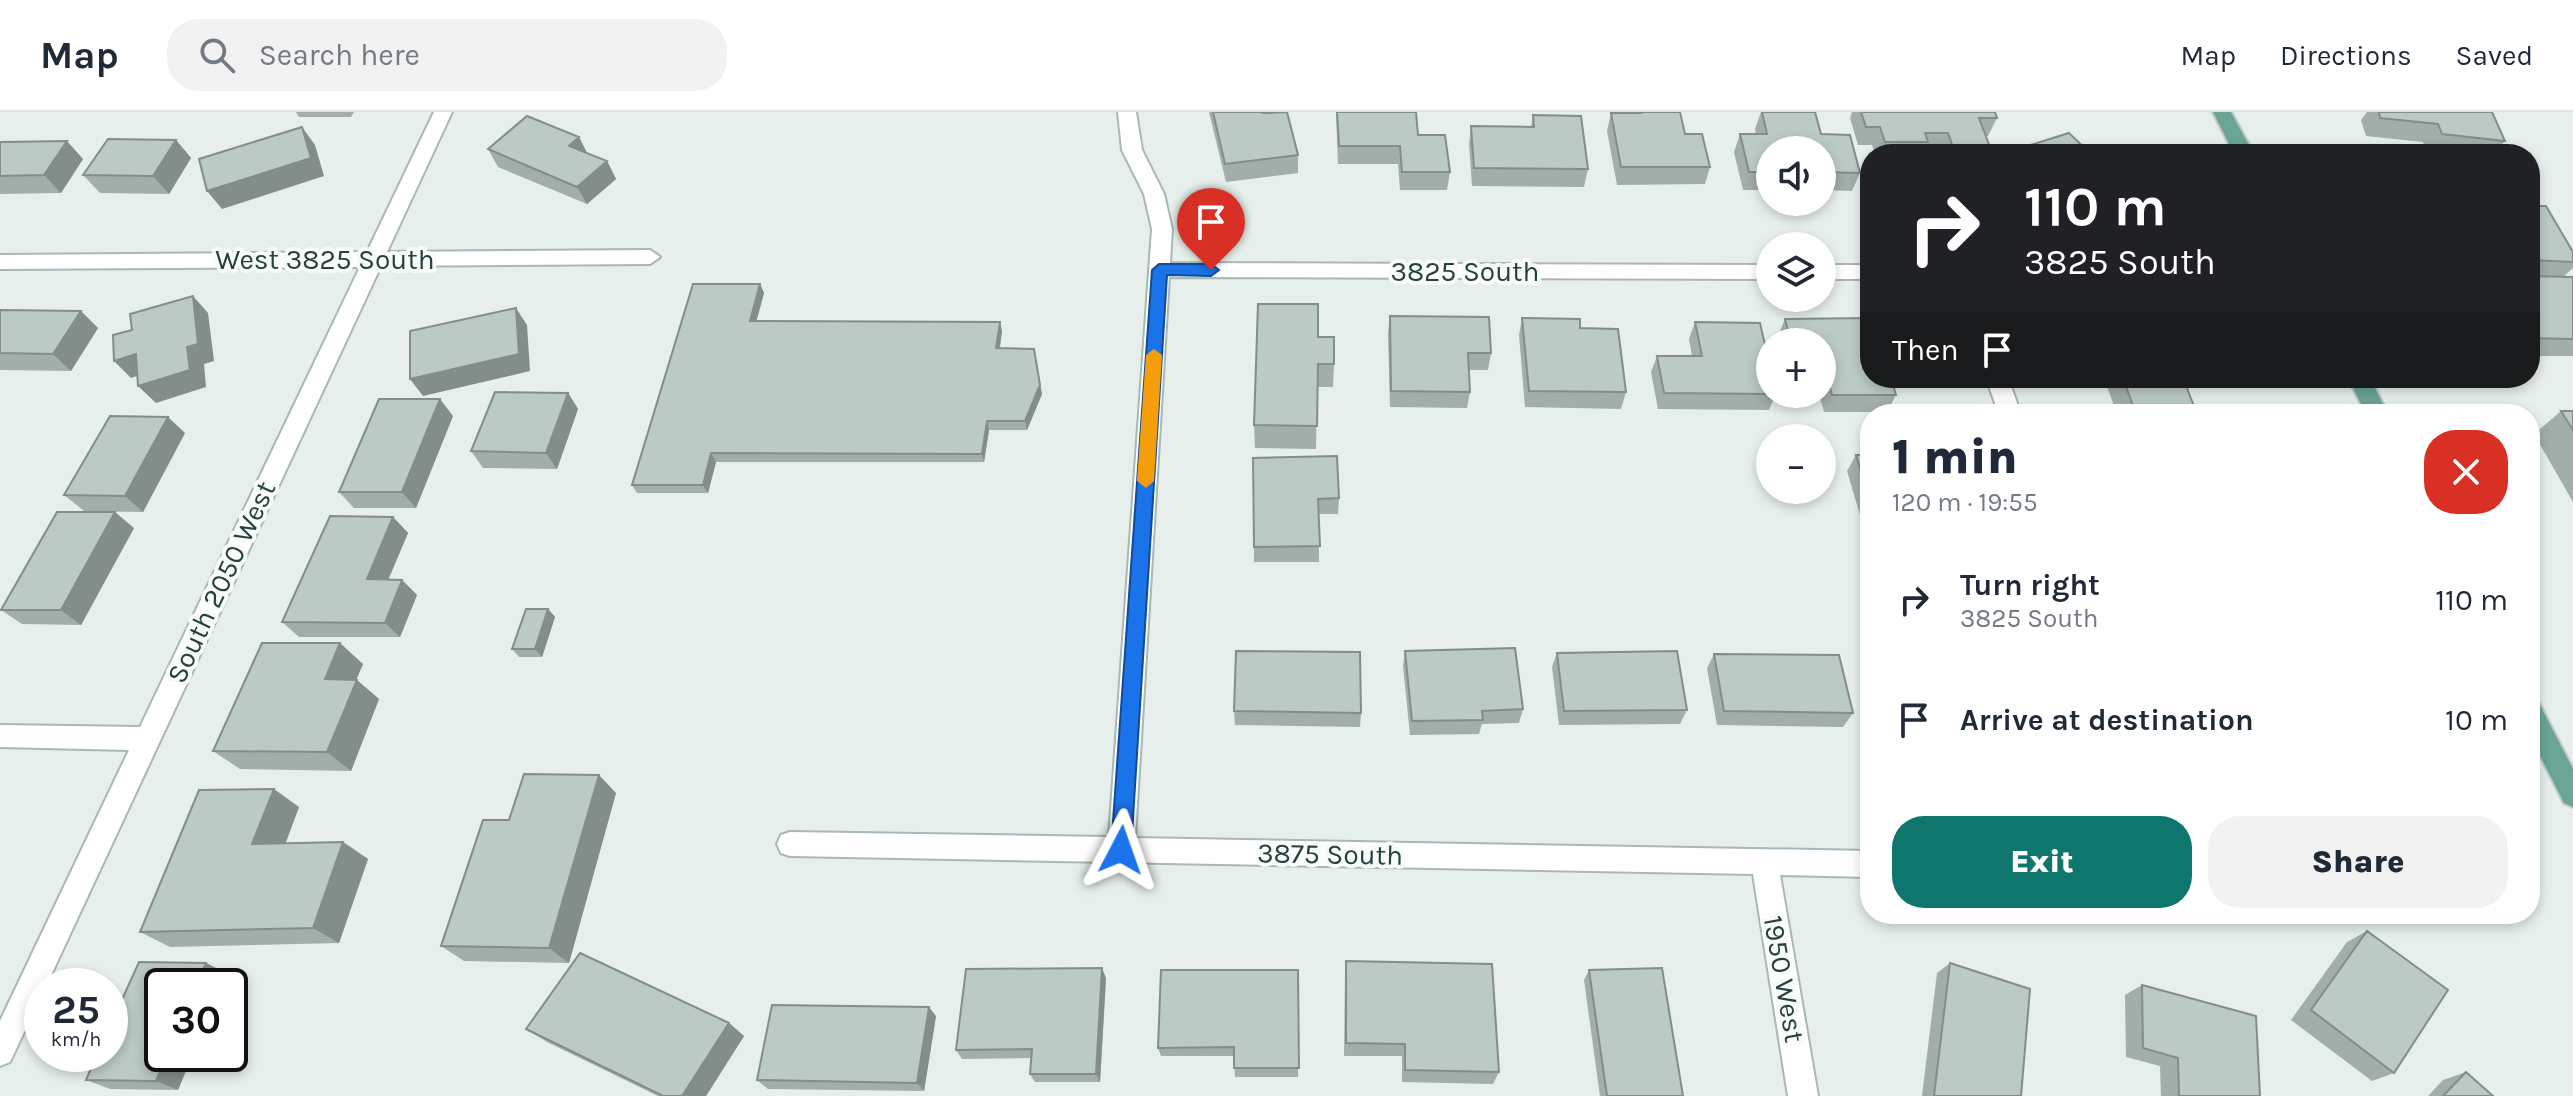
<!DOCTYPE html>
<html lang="en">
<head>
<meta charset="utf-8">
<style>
	:root { --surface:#fff; --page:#f2f2f3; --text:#1f2937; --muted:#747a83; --line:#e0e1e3; --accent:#0f766e }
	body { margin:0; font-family:Karla,sans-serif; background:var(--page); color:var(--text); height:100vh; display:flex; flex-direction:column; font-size:30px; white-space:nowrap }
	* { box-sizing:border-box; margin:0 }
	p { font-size:26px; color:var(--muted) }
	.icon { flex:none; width:44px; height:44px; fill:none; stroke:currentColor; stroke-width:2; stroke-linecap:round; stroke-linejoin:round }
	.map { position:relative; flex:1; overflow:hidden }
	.drawer { position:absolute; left:1860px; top:292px; width:680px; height:520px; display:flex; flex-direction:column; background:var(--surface); border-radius:32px; box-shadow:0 4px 12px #0003 }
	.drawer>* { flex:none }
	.top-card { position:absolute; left:1860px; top:32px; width:680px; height:244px; border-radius:32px; box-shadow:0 4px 12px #0003; background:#202124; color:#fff; overflow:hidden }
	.controls { position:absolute; left:1756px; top:24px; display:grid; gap:16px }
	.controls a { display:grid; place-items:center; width:80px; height:80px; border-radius:50%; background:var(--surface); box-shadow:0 4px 12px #0003; font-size:40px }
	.speed { position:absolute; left:24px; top:856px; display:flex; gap:16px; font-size:40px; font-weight:700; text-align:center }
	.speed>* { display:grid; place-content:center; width:104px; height:104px; border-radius:50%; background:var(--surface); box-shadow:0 4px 12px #0003; line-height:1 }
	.speed small { font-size:20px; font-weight:400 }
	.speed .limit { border:4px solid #111; border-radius:12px; background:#fff; color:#111 }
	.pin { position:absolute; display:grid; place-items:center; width:68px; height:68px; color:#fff; margin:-82px -34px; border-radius:50% 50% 50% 0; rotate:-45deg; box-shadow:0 0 8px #0007 }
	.pin .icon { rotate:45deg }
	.me { position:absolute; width:88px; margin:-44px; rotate:4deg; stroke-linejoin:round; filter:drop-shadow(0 0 6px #0008) }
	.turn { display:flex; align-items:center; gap:28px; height:168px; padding:0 32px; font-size:36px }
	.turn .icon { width:104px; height:104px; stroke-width:2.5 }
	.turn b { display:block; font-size:56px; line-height:68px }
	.then { display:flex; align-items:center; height:76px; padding:0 32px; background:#0003; gap:16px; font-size:30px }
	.round { display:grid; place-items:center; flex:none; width:84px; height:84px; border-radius:32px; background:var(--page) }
	.head { display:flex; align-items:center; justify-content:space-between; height:136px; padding:0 32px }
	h1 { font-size:48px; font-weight:800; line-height:60px }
	.primary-button { display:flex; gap:16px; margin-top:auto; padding:16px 32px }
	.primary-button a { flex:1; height:92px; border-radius:32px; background:var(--accent); color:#fff; font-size:32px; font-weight:800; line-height:92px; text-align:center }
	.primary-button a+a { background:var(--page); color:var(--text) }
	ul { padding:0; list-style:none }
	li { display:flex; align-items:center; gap:24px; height:120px; padding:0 32px }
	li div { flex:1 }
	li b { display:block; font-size:30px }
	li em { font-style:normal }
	header { display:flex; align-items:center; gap:48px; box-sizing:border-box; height:112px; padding:0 40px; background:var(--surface); border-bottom:2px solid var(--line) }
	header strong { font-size:38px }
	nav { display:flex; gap:44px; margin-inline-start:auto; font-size:28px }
	.search { width:560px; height:72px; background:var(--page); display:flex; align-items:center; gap:20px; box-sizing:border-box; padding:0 28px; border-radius:32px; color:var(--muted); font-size:30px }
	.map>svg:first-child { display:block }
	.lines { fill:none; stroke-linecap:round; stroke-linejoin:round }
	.minor-casing { stroke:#a8b8b2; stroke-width:4 }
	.major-casing { stroke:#c2cac8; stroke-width:4 }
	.minor { fill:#fff; fill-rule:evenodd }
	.major { fill:#6aa596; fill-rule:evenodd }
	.wall { fill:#a1aea9 }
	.shaded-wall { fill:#838d89 }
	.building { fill:#bbcac4; stroke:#838d89; stroke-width:2 }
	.route { fill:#1a73e8; stroke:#114b97; stroke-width:2 }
	.slow { fill:#f59e0b }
	.labels { text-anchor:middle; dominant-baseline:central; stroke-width:8; stroke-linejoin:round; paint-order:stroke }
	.street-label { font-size:28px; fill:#24423a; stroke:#f7fbf9 }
</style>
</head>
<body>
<header>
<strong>Map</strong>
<div class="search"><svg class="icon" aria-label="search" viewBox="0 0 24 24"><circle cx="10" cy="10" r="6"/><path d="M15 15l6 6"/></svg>Search here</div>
<nav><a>Map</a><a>Directions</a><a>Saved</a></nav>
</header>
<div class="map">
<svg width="2573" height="984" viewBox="0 0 2573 984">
	<rect width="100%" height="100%" fill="#e6efeb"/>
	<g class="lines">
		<defs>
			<path id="minor" d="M434,0H452L387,140L650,138L660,145L650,152L381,154L46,874H42V882L10,950L0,954V909L129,638L0,635V613L140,615L360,155L0,157V143L367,140Z
				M1118,0H1136L1142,38L1164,82L1172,117L1170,151L1770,153V167L1169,165L1135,726L1870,739V765L1780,763L1818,984H1788L1753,762L790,744L781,741L777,732L781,723L790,720L1109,725L1152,117L1144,82L1122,38Z
				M1822,153H1870V167H1822Z
				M1986,266H2008L2021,302H1999Z"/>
			<path id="major" d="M2213,0H2231L2254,42H2234Z
				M2348,266H2370L2388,302H2366Z
				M2530,588L2539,591L2573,657V695L2564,691L2530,624Z"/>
		</defs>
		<!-- minor casing -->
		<use href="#minor" class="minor-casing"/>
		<!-- major casing -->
		<use href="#major" class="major-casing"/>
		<!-- minor -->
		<use href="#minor" class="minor"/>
		<!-- major -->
		<use href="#major" class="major"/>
	</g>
	<!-- wall -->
	<path class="wall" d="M296,0H354L351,5H299Z
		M1209,0H1262L1298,43V61L1226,70Z
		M1336,0H1416L1418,23L1450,60L1447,78H1400L1398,52H1338Z
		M1638,0H1680L1685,22L1710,55L1705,72L1617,73L1607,19L1611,1H1637Z
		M1761,0L1821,22L1860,61L1852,79L1822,78V38H1770V78H1743L1734,40L1740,22H1756L1755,17Z
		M1852,0H1995L1997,6L1988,24H1986L1990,35L1986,42H1940L1939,39H1923L1922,42H1875L1872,33H1858L1850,6Z
		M2367,0H2492L2505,29L2493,42H2439L2426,41L2423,30L2366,24L2361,8Z
		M1533,3L1588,57L1584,75L1472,74L1469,32L1471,14L1531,15Z
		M579,25L587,41L607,49L616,67L587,92L498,55L488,37Z
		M176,28L191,46L169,82L100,81L83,63Z
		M0,30L83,47L61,81L0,82Z
		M2024,35L2091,42H2020Z
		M2530,94L2573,140V156L2563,165H2573V244H2530Z
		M760,172L764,181L756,210L1002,219L1000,236L1042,282L1027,318H989L984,350H716L708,381H637L632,373Z
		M0,198L98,216L71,259L0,258Z
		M1390,204L1491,241L1488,258H1469L1470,280L1467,296L1390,295L1388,221Z
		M1522,206L1580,216L1626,280L1621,297L1525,295L1519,223Z
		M1870,206V266H1896L1895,268H1892L1896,283L1887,300H1824L1819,282H1822V230H1779L1778,224L1785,207Z
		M1695,210L1776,282L1769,298L1658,297L1651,260L1657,244H1692L1689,227Z
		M1318,225L1334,252L1333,275H1317L1316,337L1255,336L1254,313Z
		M2107,266H2183L2197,302H2117L2105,269Z
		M568,281L578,297L557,357L483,356L471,339Z
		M2561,299H2573V390L2534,322Z
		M453,304L416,396H354L339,380Z
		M185,321L143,400L84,399L64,383Z
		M1856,343H1870V437L1847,359Z
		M1253,346L1339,386L1338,402H1319V450H1254Z
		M393,405L408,421L388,468H402L417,483L400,525H299L282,510Z
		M134,416L81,513L22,512L1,498Z
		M548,497L555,505L542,545H519L512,537Z
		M1405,539L1523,597L1519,611L1482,612L1479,622L1410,623L1403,554Z
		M1557,541L1687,598L1680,612L1559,613L1552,555Z
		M1714,542L1853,601L1843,615L1717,613L1707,556Z
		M363,552L356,568L379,587L351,659L240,657L213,639Z
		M1234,599L1361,601L1360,615L1235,613Z
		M616,681L569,851L464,849L441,834L509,708Z
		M299,695L285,731L343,730L368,747L339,831L170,835L140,820Z
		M2367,819L2394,961L2372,969L2291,908L2347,830Z
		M1346,849L1499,960L1493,972L1402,970V944H1344L1345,863Z
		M206,851L226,861L178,978L110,977L86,968Z
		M1950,851L2021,984H1922L1937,861Z
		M1298,858V965H1235L1234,944H1161L1158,936Z
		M1589,858L1683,984H1600L1584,868Z
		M1106,866L1100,970H1035L1030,962L1031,946L962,947L956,938Z
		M2142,873L2260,984H2161L2160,954L2126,945L2125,883Z
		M936,904L924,979L768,977L757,968Z
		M729,911L744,924L706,984H658L547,930L526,917Z
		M2466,960L2493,984H2428L2443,968Z"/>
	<!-- shaded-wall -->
	<path class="shaded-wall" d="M302,15L315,33L324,64L222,97L207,79Z
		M579,25L588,43L569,34Z
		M176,28L191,46L169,82L153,64Z
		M67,29L83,47L61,81L44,63Z
		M607,49L616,67L587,92L577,75Z
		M760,172L764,181L754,218L750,209Z
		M193,184L208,201L214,249L204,252L206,275L156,291L138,274L187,235Z
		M516,196L527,213L530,259L423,284L410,267Z
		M81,199L98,216L71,259L53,242Z
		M1000,210L1002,219L998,245L996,236Z
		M1034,237L1042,282L1027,318L1025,309Z
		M136,242L153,259L131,266L114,249Z
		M568,281L578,297L557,357L546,341Z
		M440,287L453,304L416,396L402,380Z
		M168,305L185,321L143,400L125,384Z
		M987,309L989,318L984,350L982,342Z
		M711,341L716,350L708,381L703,373Z
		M115,400L134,416L81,513L61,498Z
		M393,405L408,421L382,482L367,467Z
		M402,468L417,483L400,525L385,511Z
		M548,497L555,505L542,545L535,537Z
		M340,531L363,552L348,587L325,567Z
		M357,568L379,587L351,659L327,640Z
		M599,663L616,681L569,851L549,836Z
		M274,677L299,695L279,749L252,732Z
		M343,730L368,747L339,831L313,816Z
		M206,851L226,861L221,874H196Z
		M1102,856L1106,866L1100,970L1096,962Z
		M929,895L936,904L924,979L917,971Z
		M729,911L744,924L706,984H682Z
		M167,942H193L178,978L156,969Z"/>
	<!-- building -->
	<path class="building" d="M1213,0H1262L1263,1L1287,0L1298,43L1225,52Z
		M1337,0H1416L1418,23H1445L1450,60H1402L1400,34H1339Z
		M1641,0H1680L1685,22H1702L1710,55H1621L1611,1H1641Z
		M1762,0H1815L1821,22L1850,23L1860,61L1822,60V38H1770V60H1749L1740,22H1767Z
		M1861,0H1995L1997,6H1979L1990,35H1953L1948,21H1925L1928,30H1885L1880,15H1866Z
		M2379,0H2492L2505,29L2442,22L2438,12L2380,6Z
		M1533,3L1581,4L1588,57L1474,56L1471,14L1534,15Z
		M527,4L579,25L569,34L607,49L577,75L488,37Z
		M302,15L311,46L207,79L199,47Z
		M2069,21L2091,42H2031L2024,35Z
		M108,27L176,28L153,64L83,63Z
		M67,29L44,63L0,64V30Z
		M2530,94H2546L2573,140V150L2530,148Z
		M2530,164L2573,165V227L2530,226Z
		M693,172H760L750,209L1000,210L996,236L1034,237L1040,273L1025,309H987L982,342L711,341L703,373H632Z
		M193,184L198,232L187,235L190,258L138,274L136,242L114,249L113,223L132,218L130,202Z
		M1258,192H1318V225H1334V252H1318L1317,314L1254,313Z
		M516,196L519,242L410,267V219Z
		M0,198L81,199L53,242L0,241Z
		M1390,204L1489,205L1491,241H1468L1470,280L1391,279Z
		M1522,206L1580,207V216L1618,217L1626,280L1529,279Z
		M1870,206V266H1891L1896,283H1832L1822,247V230H1791L1785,207Z
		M1695,210L1760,211L1770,255V282L1664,281L1657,244H1702Z
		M2123,266H2183L2197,302H2136Z
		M495,280L568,281L546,341L471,339Z
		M379,287H440L402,380H339Z
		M2561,299H2573V318Z
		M110,304L168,305L125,384L64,383Z
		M1856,343H1870V389Z
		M1337,344L1339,386L1318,387L1320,434L1254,435L1253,346Z
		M57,400H115L61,498H1Z
		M330,404L393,405L367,467L402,468L385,511L282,510Z
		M526,497H548L535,537H512Z
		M262,531H340L325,567L357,568L327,640L213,639Z
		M1515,536L1523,597L1482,599L1483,608L1412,609L1405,539Z
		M1236,539L1360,540L1361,601L1234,599Z
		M1677,539L1687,598L1564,599L1557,541Z
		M1714,542L1839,543L1853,601L1724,599Z
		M524,662L599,663L549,836L441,834L483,708H509Z
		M274,677L252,732L343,730L313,816L140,820L199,678Z
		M2367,819L2448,878L2394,961L2311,898Z
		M580,841L729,911L682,984H663L526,917Z
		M1346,849L1492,852L1499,960L1405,958V932L1346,931Z
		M139,850L206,851L196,874H162V942H167L156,969L86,968L97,942H110V914Z
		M1950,851L2030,877L2021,984H1934Z
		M1102,856L1096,962H1030L1032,937L956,938L966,857Z
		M1662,856L1683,984H1607L1589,858Z
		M1161,858H1298L1299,956H1234V935L1158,936Z
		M2142,873L2256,904L2260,984H2179L2178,946L2143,936Z
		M772,893L929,895L917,971L757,968Z
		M2466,960L2493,984H2443Z"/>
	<!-- route -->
	<path class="route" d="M1159,152H1211L1219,158L1211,164L1167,163L1131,738L1129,744L1121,747L1114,744L1111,738L1152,158Z"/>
	<!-- slow -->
	<path class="slow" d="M1154,237L1162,243L1154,369L1146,376L1137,369L1146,243Z"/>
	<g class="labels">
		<!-- street labels -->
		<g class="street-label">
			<text x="325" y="147">West 3825 South</text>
			<text x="1465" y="159">3825 South</text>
			<text transform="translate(221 470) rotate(-65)">South 2050 West</text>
			<text transform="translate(1330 742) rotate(1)">3875 South</text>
			<text transform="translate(1784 867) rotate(80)">1950 West</text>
		</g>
	</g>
</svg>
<div class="controls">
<a><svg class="icon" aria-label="sound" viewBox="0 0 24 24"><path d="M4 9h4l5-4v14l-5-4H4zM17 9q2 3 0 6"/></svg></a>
<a><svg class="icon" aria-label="layers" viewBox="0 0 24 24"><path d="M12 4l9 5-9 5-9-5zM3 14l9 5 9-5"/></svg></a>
<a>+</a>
<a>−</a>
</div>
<div class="speed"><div>25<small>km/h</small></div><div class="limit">30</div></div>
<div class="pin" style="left:1211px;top:158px;background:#d93025"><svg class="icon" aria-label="arrive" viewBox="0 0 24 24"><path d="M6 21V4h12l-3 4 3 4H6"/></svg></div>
<svg class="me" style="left:1121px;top:738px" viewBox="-20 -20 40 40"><path d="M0-17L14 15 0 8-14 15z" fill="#1a73e8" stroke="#fff" stroke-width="4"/></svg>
<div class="top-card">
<div class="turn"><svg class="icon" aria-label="right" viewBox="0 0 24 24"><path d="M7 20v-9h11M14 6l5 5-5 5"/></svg><div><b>110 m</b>3825 South</div></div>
<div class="then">Then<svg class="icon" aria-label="arrive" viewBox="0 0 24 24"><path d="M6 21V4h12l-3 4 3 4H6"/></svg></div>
</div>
<section class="drawer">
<div class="head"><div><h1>1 min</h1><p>120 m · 19:55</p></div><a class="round" style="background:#d93025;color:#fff"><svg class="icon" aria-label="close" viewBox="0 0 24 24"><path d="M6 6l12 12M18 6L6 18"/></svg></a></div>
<ul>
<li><svg class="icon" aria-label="right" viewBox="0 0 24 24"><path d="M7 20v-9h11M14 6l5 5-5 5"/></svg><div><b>Turn right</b><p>3825 South</p></div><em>110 m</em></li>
<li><svg class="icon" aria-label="arrive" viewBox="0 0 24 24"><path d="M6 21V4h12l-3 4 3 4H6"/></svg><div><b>Arrive at destination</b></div><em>10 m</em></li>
</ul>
<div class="primary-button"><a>Exit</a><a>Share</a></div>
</section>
</div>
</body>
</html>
